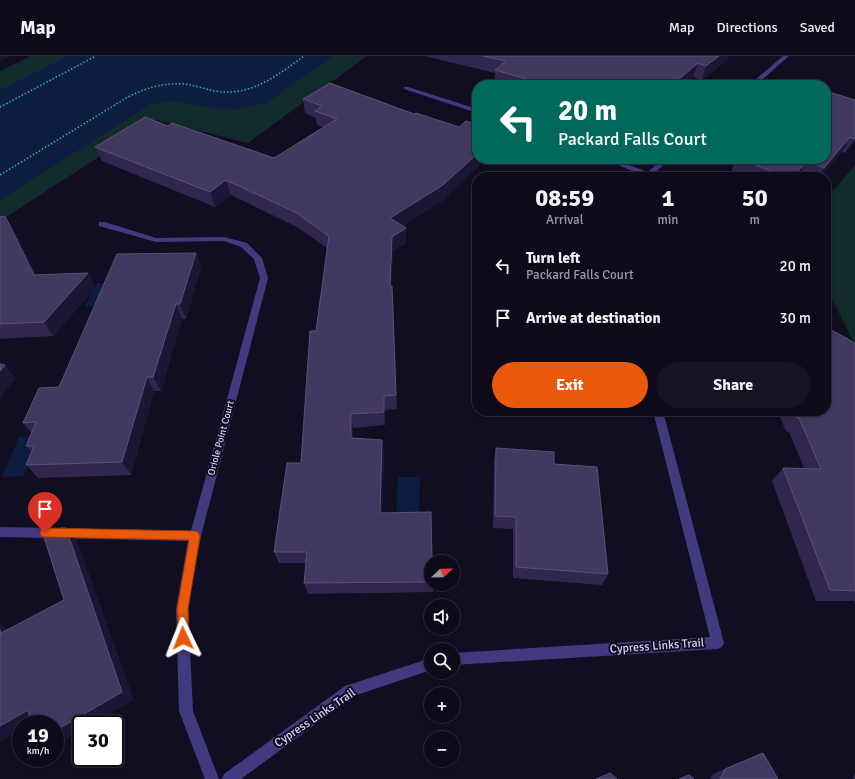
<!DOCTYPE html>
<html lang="en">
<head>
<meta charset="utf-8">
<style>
	:root { --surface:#0e0a19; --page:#171322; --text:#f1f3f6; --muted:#9b9aa2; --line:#2e2b38; --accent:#ea580c }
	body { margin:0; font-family:Signika,sans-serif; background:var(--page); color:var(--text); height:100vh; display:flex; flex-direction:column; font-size:15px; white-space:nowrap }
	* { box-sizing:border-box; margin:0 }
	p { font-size:13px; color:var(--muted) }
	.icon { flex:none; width:22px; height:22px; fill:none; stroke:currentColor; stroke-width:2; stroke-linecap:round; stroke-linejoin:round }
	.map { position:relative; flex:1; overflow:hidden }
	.panel { position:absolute; left:472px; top:116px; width:359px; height:244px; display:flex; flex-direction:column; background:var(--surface); border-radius:16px; box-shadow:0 2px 6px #0003,0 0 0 1px var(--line) }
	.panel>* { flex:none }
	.top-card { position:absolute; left:472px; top:24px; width:359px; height:84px; border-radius:16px; box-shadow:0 2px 6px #0003,0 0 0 1px var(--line); background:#00695c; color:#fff; overflow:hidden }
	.needle { width:26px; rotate:68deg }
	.fabs { position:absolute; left:424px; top:499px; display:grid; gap:8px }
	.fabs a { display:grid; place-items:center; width:36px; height:36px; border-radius:50%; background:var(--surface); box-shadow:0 2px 6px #0003,0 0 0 1px var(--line); font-size:20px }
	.speed { position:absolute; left:12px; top:659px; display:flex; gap:8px; font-size:20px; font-weight:700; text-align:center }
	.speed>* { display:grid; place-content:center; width:52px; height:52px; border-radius:50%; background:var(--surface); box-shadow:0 2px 6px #0003,0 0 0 1px var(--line); line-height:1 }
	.speed small { font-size:10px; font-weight:400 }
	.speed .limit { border:2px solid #111; border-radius:6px; background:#fff; color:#111 }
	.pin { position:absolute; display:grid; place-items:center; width:34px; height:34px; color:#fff; margin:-41px -17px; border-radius:50% 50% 50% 0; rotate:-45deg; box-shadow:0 0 4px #0007 }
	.pin .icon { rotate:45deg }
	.me { position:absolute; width:44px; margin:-22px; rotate:358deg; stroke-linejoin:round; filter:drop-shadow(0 0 3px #0008) }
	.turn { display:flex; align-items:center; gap:14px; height:84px; padding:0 20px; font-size:18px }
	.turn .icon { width:52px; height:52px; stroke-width:2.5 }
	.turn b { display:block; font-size:28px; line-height:34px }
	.eta { display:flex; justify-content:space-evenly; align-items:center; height:68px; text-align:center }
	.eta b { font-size:24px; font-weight:700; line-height:28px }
	.button { display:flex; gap:8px; margin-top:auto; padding:8px 20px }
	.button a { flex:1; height:46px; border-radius:24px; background:var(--accent); color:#fff; font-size:16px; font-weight:700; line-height:46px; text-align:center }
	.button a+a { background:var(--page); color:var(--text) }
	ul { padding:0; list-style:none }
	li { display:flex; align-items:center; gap:12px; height:52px; padding:0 20px }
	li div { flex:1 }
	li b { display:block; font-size:15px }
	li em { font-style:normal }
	header { display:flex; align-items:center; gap:24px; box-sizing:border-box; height:56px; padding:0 20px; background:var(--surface); border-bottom:1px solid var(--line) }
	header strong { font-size:19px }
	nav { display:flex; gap:22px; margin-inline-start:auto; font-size:14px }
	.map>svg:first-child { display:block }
	.green { fill:#112a2a }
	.water { fill:#0d1d41 }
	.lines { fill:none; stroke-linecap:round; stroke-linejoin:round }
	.path { stroke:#31afaf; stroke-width:1.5; stroke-dasharray:1.5 2; stroke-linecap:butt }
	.minor { fill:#413a7e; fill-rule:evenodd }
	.wall { fill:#31274e }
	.shaded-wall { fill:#1d1534 }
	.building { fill:#423961; stroke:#5a507a }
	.route { fill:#ea580c; stroke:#983908 }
	.labels { text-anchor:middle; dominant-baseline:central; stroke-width:4; stroke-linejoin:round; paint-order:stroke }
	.street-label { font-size:10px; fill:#d7cffe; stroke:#120e21 }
	.near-street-label { font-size:12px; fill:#d7cffe; stroke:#120e21 }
</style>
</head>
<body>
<header>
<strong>Map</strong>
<nav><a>Map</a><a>Directions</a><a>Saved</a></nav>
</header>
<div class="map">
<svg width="855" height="723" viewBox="0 0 855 723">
	<rect width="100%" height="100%" fill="#120e21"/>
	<!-- green -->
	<path class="green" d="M31,0H367L248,87L156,64L0,165V15Z
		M855,109V289L826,231V143Z"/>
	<!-- water -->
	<path class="water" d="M68,0H334L266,47L236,53L212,52L174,45L151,48L0,144V34Z
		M97,227H110L102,250H85Z
		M19,381H29L24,392L35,391L24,420L2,421Z
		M398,421H420L419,463H396Z"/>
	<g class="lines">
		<!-- path -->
		<path class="path" d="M0,51L96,0
			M0,119L128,41C147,31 169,25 191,29C204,32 216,37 230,36C258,35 282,16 304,0"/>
		<!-- minor -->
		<path class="minor" d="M783,0H789L756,29H749Z
			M404,31H408L477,53V57L404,33Z
			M604,103H613L648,116L662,103H669L651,121H643L644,120Z
			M99,166H105L156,182L224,181L247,187L262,202L268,222L201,480L188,553L193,655L219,723H205L179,655L176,553L188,485L0,481V471L191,475L260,222L254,203L241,191L224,185L156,186L99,170Z
			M653,355H663L724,587L722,591L718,593L453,609V597L710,581Z
			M431,602V614L354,640L241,723H222L224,718L345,630Z"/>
	</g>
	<!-- wall -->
	<path class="wall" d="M425,0H728L727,4L702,24L693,21L684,29H499L494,27L495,17Z
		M303,43L477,103H486L443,144L402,170L406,187L393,195L391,230L393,244L397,353L385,354V369L353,372V382L382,384L384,397L382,457L431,506V528H433V536L308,538L304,527L306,507H279L274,496L301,407L316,275L327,192L297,171L231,139L215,151L102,105L95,91L168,70L274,102L323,71L317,69L316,62L305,57Z
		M855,44V85L845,97L842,96L820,121H802L799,120L798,121H743L731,116L736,103H826Z
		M0,161L14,174L36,219L96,231L53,280L0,283Z
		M196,197L201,211L186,263H182L161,335H154L131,419L38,422L26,409L32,396L26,390L32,377L23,367Z
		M855,287V548L854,545H816L772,425L783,412H804L789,376L786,375L777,355H826Z
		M523,355H565L524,358Z
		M496,392L554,408L608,518L602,529L513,522V473L493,472L494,405Z
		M763,697L778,723H710L713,718Z
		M855,717V723H853Z"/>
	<!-- shaded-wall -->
	<path class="shaded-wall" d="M0,0H10L0,5Z
		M719,0H728L727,4L702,24L706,10Z
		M698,7L693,21L684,29H672Z
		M850,81L842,96L820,121H819L824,112Z
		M855,81V85L845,97L854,83Z
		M477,98V103H486L443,144L390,177V162Z
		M807,105L798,121H793Z
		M226,124L231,139L215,151L210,136Z
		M5,160L14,174L43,233L34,219Z
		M406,172V187L393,195L391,244L390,230L392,181Z
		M196,197L201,211L186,263L180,248Z
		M88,217L96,231L53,280L44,266Z
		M392,230L393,244L397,353L396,339Z
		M176,248L182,263L161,335L153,321Z
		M5,309L16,323L0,342V315Z
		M147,321L154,335L131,419L122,406Z
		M384,340L385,354V369L384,356Z
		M351,358L353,372V395L351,382Z
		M382,384L384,397L381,469L380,457Z
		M66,472L77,484L134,644L92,668H81V674L55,690V675L122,636Z
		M0,568L13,577H1Z
		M28,654L31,668H21V674L0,686V670Z"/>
	<!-- building -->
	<path class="building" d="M483,0H719L706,10L698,7L672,29H547L495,14L506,5Z
		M330,27L414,58L416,57L459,71L466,65L477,69V98L443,129L390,162L406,172L392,181L390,230H392L396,339L384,340V356L351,358V382L382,384L380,457L431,456L432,506H431V526L304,527L307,496H274L287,407H301L310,275H316L329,180L295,156L226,124L210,136L95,91L145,61L168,70L172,67L274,102L337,63L315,55L322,50L303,43Z
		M826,35L855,44V81L854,83L850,81L824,112L807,105L793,121H787L740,103H826Z
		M5,160L34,219L88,217L44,266L0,268V161Z
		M196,197L180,248H176L153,321H147L122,406L26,409L34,390H26L36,366L23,367L39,332L59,331L117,198Z
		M826,271L855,287V535L830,534L783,412L821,413L799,362H797L793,355H826Z
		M0,308L5,309L0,315Z
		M496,392L554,396V408L597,411L608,518L516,511V461L495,460Z
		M61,472H66L122,636L55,675V668H31L28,654L0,670V574L1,577L64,544L43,478Z
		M763,697L778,723H720L725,713Z
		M610,717L617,723H596Z
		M689,719L694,723H679Z"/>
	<!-- route -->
	<path class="route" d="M45,472L195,475L198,476L200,480L188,553L189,582L187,586L183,588L179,586L178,582L177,553L189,484L45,481L41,480L40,477L41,473Z"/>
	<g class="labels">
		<!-- street labels -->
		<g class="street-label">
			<text transform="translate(221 382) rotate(-75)">Oriole Point Court</text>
		</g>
		<!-- near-street labels -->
		<g class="near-street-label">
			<text transform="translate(657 590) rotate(-4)">Cypress Links Trail</text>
			<text transform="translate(315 662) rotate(-34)">Cypress Links Trail</text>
		</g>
	</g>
</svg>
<div class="fabs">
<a><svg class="needle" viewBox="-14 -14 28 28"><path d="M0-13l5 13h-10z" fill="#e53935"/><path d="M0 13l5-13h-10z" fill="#9b9aa2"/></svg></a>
<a><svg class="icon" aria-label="sound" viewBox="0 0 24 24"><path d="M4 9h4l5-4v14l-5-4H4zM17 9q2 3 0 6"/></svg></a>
<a><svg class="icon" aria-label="search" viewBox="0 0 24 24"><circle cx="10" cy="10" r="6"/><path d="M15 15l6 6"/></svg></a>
<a>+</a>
<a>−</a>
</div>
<div class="speed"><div>19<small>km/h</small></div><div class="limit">30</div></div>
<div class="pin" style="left:45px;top:477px;background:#d93025"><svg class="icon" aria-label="arrive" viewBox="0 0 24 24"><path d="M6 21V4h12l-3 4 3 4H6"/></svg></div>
<svg class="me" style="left:183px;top:582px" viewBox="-20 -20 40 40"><path d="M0-17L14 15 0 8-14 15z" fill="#ea580c" stroke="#fff" stroke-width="4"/></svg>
<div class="top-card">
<div class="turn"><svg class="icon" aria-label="left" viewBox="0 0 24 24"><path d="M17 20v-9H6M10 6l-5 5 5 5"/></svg><div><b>20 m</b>Packard Falls Court</div></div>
</div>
<section class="panel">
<div class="eta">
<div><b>08:59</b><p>Arrival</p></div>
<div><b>1</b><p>min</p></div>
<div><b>50</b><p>m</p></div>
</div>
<ul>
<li><svg class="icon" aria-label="left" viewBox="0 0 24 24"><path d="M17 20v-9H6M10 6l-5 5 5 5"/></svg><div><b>Turn left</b><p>Packard Falls Court</p></div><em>20 m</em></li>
<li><svg class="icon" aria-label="arrive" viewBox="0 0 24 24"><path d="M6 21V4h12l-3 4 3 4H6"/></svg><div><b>Arrive at destination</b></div><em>30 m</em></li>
</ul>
<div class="button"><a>Exit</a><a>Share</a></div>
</section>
</div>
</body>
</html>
